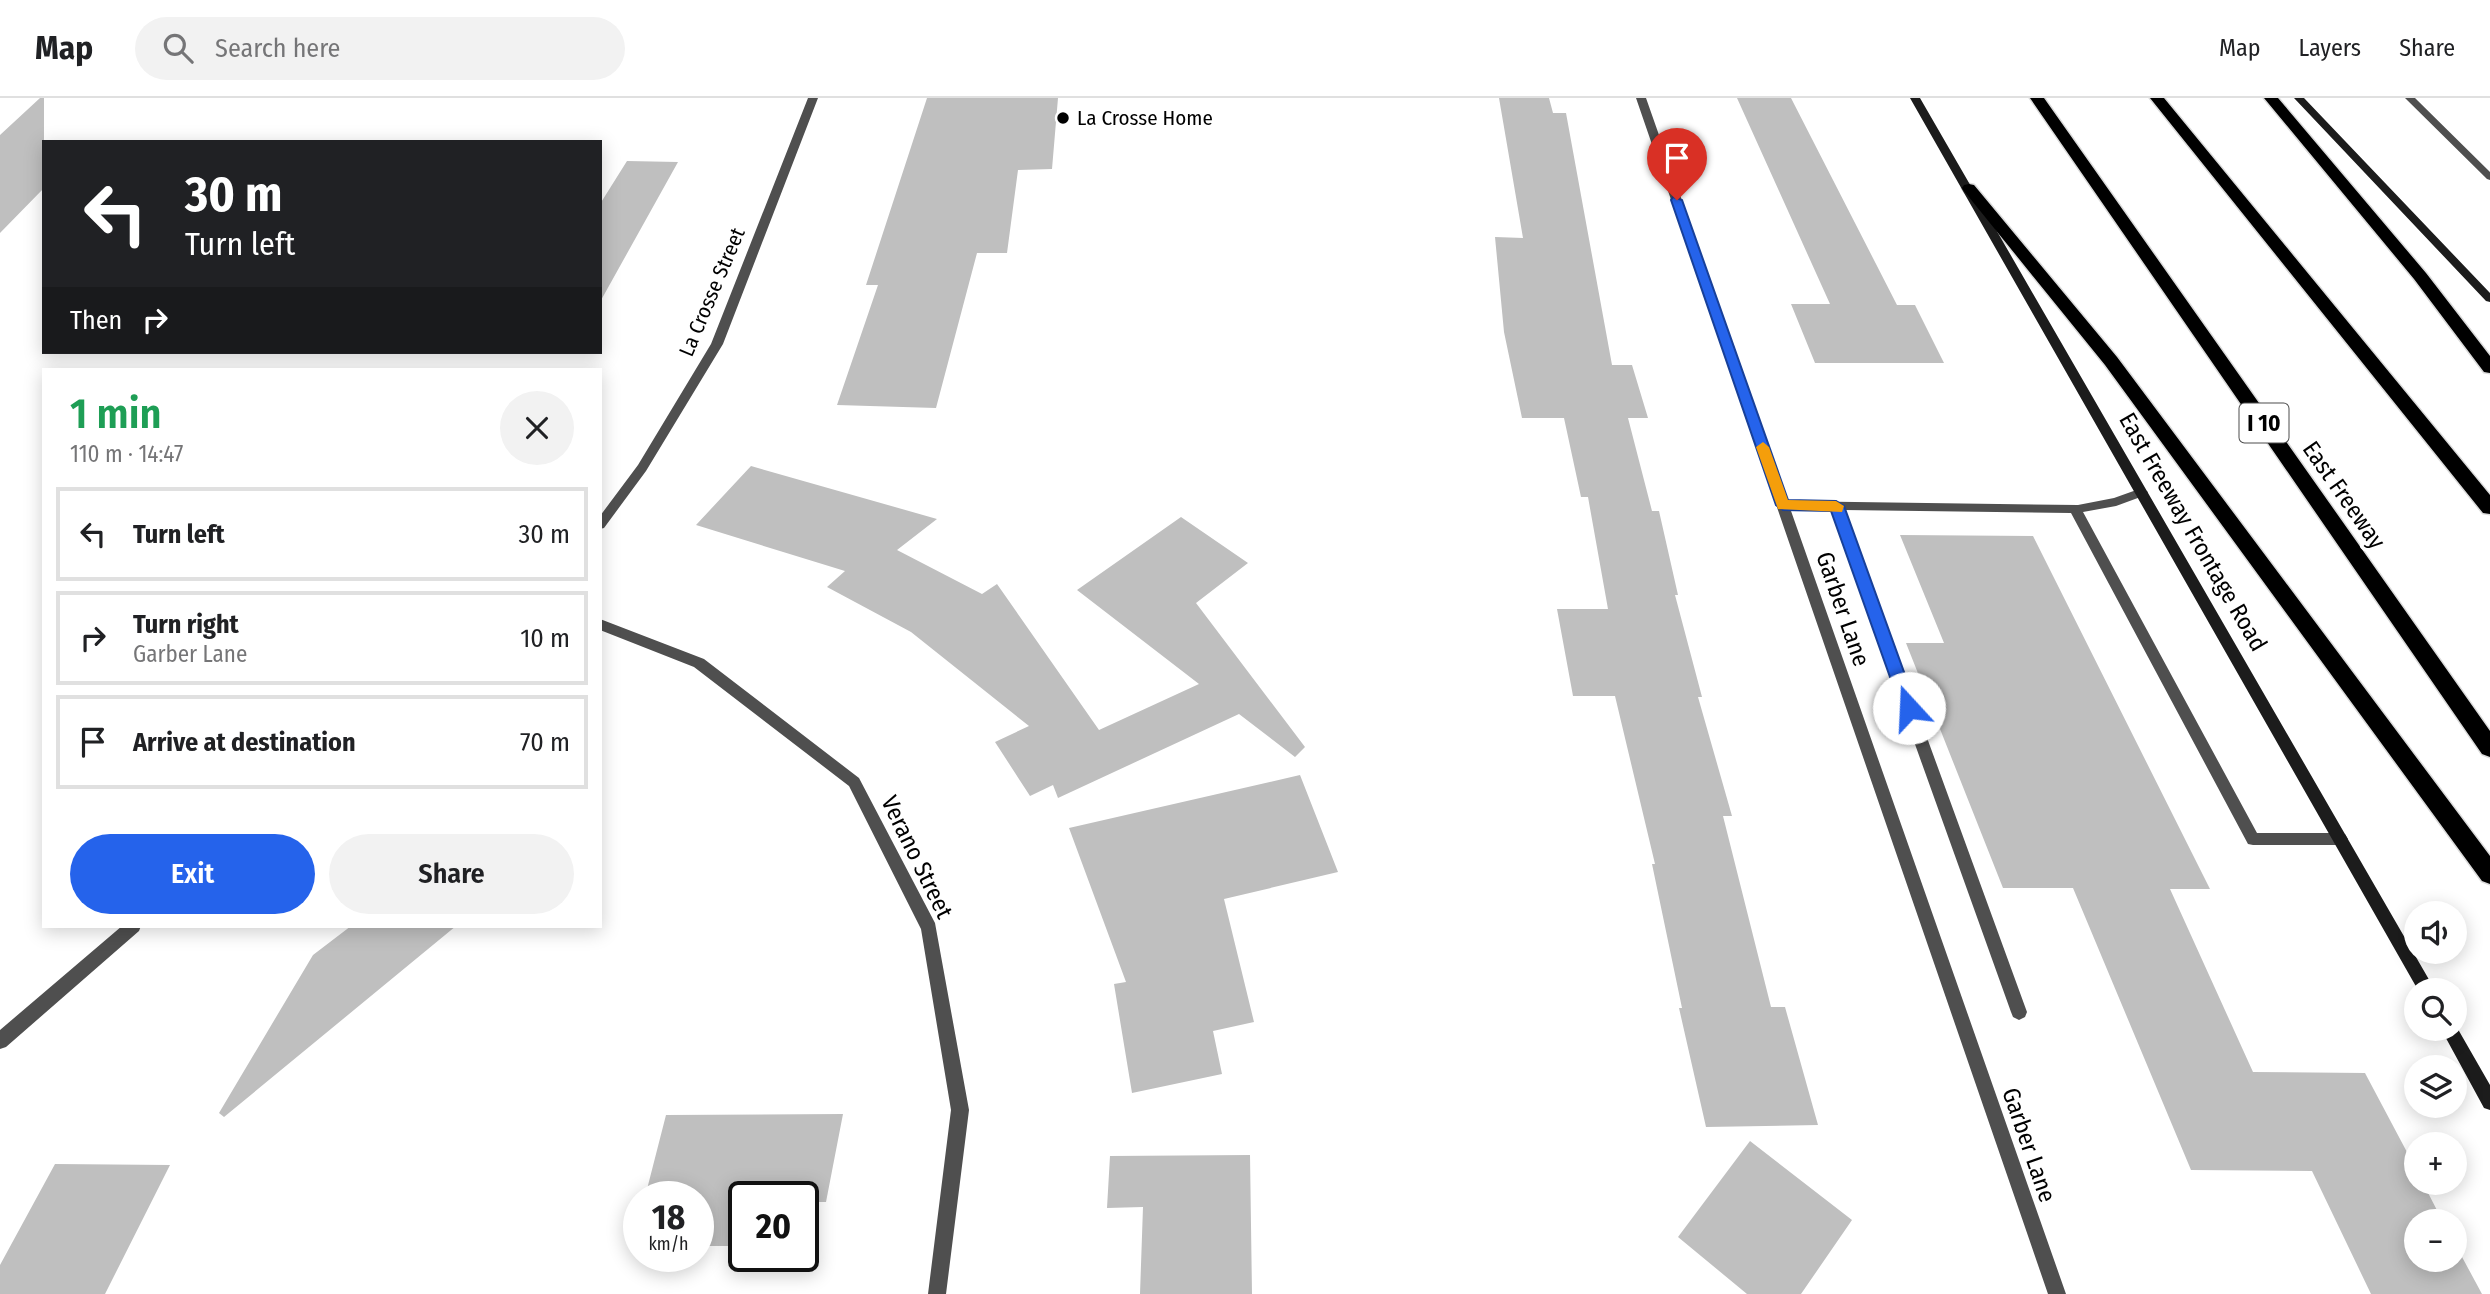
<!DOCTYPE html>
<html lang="en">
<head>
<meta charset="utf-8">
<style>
	:root { --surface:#fff; --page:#f2f2f2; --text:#202124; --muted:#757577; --line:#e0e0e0; --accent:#2563eb }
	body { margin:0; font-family:"Fira Sans Condensed",sans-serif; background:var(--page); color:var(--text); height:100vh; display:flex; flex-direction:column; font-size:26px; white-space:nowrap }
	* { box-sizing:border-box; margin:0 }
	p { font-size:23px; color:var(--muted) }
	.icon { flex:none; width:38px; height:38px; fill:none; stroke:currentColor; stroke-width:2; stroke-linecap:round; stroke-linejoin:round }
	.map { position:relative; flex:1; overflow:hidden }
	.side { position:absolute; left:42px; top:270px; width:560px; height:560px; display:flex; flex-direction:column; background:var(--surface); border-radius:0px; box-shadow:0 4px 18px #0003 }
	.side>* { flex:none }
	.banner { position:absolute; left:42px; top:42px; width:560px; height:214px; border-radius:0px; box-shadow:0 4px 18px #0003; background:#202124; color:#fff; overflow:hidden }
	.tools { position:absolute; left:2404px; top:803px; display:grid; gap:14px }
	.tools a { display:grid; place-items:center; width:63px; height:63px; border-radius:50%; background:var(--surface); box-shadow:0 4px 18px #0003; font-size:35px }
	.speed { position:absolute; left:623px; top:1083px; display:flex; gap:14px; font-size:35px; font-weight:700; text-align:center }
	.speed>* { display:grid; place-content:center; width:91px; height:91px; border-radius:50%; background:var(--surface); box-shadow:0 4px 18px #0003; line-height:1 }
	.speed small { font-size:18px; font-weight:400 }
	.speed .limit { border:4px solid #111; border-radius:10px; background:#fff; color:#111 }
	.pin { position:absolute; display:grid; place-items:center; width:60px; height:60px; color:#fff; margin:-72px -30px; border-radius:50% 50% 50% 0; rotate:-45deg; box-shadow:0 0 7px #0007 }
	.pin .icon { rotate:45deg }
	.me { position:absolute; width:77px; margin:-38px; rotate:340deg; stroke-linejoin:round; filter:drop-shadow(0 0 5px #0008) }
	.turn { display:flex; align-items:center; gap:24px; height:147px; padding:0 28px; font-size:32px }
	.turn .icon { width:91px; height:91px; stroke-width:2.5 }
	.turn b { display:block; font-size:49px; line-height:60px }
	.then { display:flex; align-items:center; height:66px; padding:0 28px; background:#0003; gap:14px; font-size:26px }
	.round { display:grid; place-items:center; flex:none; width:74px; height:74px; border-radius:37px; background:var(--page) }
	.head { display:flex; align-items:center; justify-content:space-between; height:119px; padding:0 28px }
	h1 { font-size:42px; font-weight:600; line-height:52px; color:#1e9e55 }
	.cta { display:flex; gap:14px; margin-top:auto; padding:14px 28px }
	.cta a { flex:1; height:80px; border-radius:42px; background:var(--accent); color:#fff; font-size:28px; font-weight:600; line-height:80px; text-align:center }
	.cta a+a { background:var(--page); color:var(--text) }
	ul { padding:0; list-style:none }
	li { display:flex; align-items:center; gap:21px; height:94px; margin:0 14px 10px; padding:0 14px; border:4px solid var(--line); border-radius:0px }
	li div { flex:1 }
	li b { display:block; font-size:26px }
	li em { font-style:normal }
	header { display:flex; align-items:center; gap:42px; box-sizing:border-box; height:98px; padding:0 35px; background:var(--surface); border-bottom:2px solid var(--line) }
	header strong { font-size:33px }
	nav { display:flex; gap:38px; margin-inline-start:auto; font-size:24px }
	.search { width:490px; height:63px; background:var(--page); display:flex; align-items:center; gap:18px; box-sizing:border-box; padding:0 24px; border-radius:38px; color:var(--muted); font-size:26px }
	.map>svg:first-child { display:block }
	.building { fill:#bfbfbf }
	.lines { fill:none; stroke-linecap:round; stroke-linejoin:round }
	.motorway-casing { stroke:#dbdbdb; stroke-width:3 }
	.service { fill:#4f4f4f; fill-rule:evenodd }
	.minor { fill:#4f4f4f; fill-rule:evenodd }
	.secondary { fill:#1c1c1c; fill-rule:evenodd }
	.motorway { fill:#000; fill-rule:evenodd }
	.route { fill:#2563eb; stroke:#184099; stroke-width:2 }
	.slow { fill:#f59e0b }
	.poi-dot { fill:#000; stroke:#fff; stroke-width:2.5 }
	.labels { text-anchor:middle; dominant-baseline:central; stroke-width:7; stroke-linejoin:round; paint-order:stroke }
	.far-poi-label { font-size:21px; fill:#000; stroke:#fff; text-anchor:start }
	.far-street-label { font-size:21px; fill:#000; stroke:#fff }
	.shield { fill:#fff; stroke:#4c4c4c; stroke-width:2 }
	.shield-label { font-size:23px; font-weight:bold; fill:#000 }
	.street-label { font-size:24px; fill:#000; stroke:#fff }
</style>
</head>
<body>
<header>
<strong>Map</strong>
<div class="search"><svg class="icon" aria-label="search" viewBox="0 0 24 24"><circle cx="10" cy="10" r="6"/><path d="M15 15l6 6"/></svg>Search here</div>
<nav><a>Map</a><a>Layers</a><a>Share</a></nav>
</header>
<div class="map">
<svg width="2490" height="1196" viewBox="0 0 2490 1196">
	<rect width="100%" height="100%" fill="#fff"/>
	<!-- building -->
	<path class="building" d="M40,0H44V90L0,135V37Z
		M927,0H1058L1052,71L1018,72L1007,155H977L936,310L837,307L878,187H866Z
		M1499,0H1549L1553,15H1566L1612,267H1632L1648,320H1628L1652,413H1659L1678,497H1675L1702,599H1698L1732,718H1723L1771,909H1785L1818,1027L1706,1029L1679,910H1682L1652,766H1655L1615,598H1573L1557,511H1608L1588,399H1581L1564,320H1522L1504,234L1495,139L1523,140Z
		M1737,0H1791L1897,207H1915L1944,265H1815L1791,206H1830Z
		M627,63L678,64L600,204V106Z
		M751,368L937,421L897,452L982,496L997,486L1099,632L1199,586L1077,492L1181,419L1248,465L1196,505L1305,649L1295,659L1239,616L1058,700L1053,687L1030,698L995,644L1029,628L911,534L827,489L845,473L696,427Z
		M1900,437L2033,438L2210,791H2170L2253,974L2365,975L2417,1073V1085H2423L2443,1124H2417V1162H2455V1146L2482,1196H2371L2312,1073L2191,1072L2073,790H2003L1906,545H1944Z
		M1300,677L1338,774L1224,801L1254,924L1213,933L1222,976L1132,995L1114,886L1126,884L1069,730Z
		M351,828H456L224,1019L219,1015L313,857Z
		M843,1016L826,1104H803V1099H744V1148H698V1099H645L666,1017Z
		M1750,1043L1852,1122L1801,1196H1747L1678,1139Z
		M1250,1057L1252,1196H1140L1143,1109L1107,1110L1110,1058Z
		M55,1066L170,1067L105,1196H0V1167Z"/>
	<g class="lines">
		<defs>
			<path id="motorway" d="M2030,0H2044L2490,633V659L2482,656Z
				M2150,0H2164L2490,397V416L2483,415Z
				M2264,0H2278L2426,175L2490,258V275L2484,274L2414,181Z
				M1969,86L1974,87L2117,259L2490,758V786L2482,783L2105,267L1964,93L1962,90L1964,87Z"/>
		</defs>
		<!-- motorway casing -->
		<use href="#motorway" class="motorway-casing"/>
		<!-- service -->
		<path class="service" d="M2405,0H2415L2490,74V82L2487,81Z
			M2142,390L2148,394L2146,397L2116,408L2083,414L2257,735H2340L2345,736L2348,741L2345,746L2340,747H2253L2248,746L2071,415L1844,412L2027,914L2025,919L2019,922L2013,919L2011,914L1831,412L1783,411L1777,407L1783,403L2078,407L2114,400Z"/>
		<!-- minor -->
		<path class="minor" d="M808,0H818L723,246L646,373L604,430L600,431V418L638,367L711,246Z
			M1636,0H1646L2066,1196H2048Z
			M600,521L704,561L859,680L935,825L969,1012L946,1196H928L951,1012L921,831L849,688L694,569L600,532Z
			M122,828H141L139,833L6,949L0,951V932Z"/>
		<!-- secondary -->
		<path class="secondary" d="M1910,0H1920L2435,892H2418Z
			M2294,0H2304L2490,195V204L2486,203Z
			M2455,926L2490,987V1012L2484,1010L2441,931H2455Z"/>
		<!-- motorway -->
		<use href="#motorway" class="motorway"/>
	</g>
	<!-- route -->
	<path class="route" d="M1673,99L1682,102L1788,402L1836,403L1844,408L1917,610L1915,615L1909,617L1901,610L1831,413L1783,412L1776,407L1671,102Z"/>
	<!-- slow -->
	<path class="slow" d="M1763,344L1769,349L1788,402L1836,403L1844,408L1842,414L1778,411L1756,349Z"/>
	<!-- markers -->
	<circle class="poi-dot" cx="1063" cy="20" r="7"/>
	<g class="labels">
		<!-- far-poi labels -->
		<g class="far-poi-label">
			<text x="1077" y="20">La Crosse Home</text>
		</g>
		<!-- far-street labels -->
		<g class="far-street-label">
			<text transform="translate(712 194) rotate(-67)">La Crosse Street</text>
		</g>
		<!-- shield labels -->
		<rect class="shield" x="2239.5" y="305.5" width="49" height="39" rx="5"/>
		<g class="shield-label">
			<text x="2264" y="325">I 10</text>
		</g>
		<!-- street labels -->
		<g class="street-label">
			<text transform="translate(2344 397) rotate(55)">East Freeway</text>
			<text transform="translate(2193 434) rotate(60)">East Freeway Frontage Road</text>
			<text transform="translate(1843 511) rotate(71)">Garber Lane</text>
			<text transform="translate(917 759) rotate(64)">Verano Street</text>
			<text transform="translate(2029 1047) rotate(71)">Garber Lane</text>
		</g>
	</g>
</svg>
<div class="tools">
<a><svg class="icon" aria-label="sound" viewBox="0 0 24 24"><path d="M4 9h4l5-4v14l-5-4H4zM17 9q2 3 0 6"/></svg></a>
<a><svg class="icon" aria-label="search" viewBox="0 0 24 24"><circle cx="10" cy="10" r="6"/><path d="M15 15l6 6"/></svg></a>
<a><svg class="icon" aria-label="layers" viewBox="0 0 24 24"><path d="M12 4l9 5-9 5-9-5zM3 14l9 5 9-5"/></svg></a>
<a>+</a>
<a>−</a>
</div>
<div class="speed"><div>18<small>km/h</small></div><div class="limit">20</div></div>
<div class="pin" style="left:1677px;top:102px;background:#d93025"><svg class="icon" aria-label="arrive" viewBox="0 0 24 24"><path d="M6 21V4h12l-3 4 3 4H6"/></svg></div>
<svg class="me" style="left:1909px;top:610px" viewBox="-20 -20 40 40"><circle r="19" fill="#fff"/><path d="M0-13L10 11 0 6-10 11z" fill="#2563eb"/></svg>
<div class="banner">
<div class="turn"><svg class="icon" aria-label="left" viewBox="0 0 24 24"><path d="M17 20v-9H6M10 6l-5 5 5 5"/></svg><div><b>30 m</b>Turn left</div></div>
<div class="then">Then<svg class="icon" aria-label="right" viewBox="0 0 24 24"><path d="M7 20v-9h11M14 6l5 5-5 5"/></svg></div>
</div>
<section class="side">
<div class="head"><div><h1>1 min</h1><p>110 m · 14:47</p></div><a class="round"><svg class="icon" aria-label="close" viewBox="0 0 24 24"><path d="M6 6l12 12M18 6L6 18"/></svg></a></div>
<ul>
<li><svg class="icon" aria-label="left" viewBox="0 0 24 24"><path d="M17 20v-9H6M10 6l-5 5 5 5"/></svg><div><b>Turn left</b></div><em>30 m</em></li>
<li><svg class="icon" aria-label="right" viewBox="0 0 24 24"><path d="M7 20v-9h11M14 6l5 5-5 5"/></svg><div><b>Turn right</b><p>Garber Lane</p></div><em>10 m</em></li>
<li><svg class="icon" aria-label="arrive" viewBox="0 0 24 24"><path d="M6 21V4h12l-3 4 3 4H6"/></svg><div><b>Arrive at destination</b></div><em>70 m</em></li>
</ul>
<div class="cta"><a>Exit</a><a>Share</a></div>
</section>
</div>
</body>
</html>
